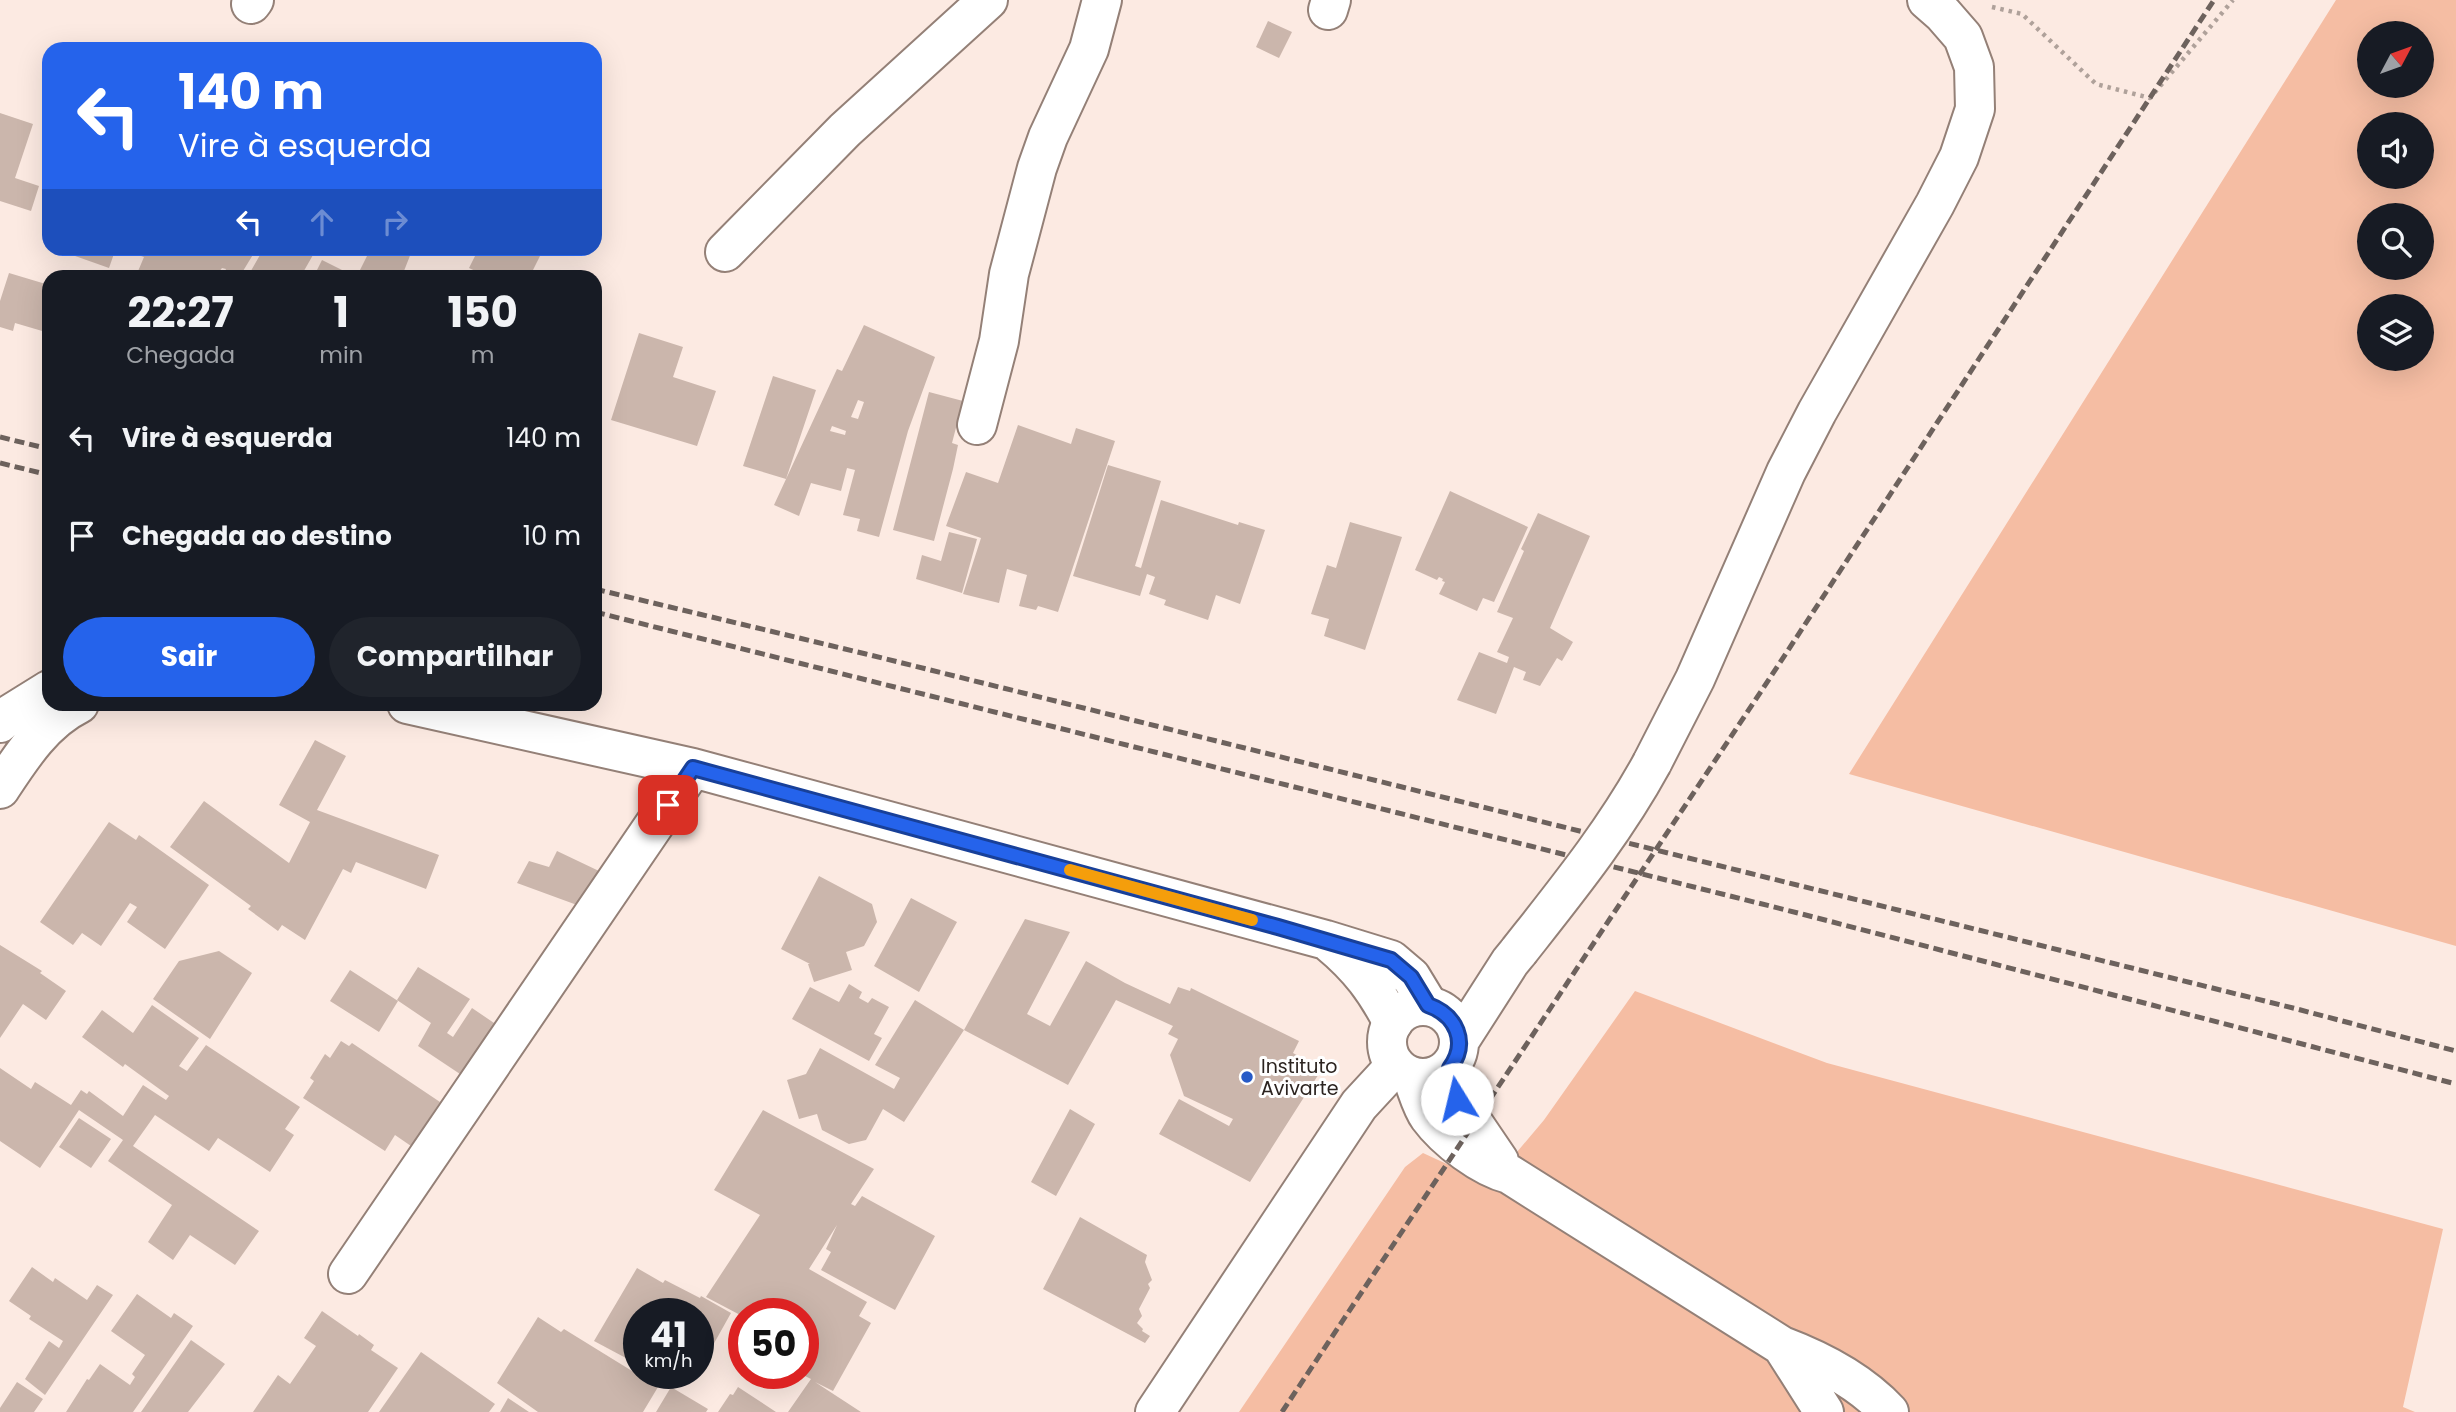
<!DOCTYPE html>
<html lang="pt">
<head>
<meta charset="utf-8">
<style>
	:root { --surface:#171b24; --page:#20242c; --text:#f1f3f6; --muted:#9ea1a6; --accent:#2563eb }
	body { margin:0; font-family:Poppins,sans-serif; background:var(--page); color:var(--text); height:100vh; display:flex; flex-direction:column; font-size:26px; white-space:nowrap }
	* { box-sizing:border-box; margin:0 }
	p { font-size:23px; color:var(--muted) }
	.icon { flex:none; width:38px; height:38px; fill:none; stroke:currentColor; stroke-width:2; stroke-linecap:round; stroke-linejoin:round }
	.map { position:relative; flex:1; overflow:hidden }
	.panel { position:absolute; left:42px; top:270px; width:560px; height:441px; display:flex; flex-direction:column; background:var(--surface); border-radius:21px; box-shadow:0 7px 28px #0002 }
	.panel>* { flex:none }
	.guide { position:absolute; left:42px; top:42px; width:560px; height:214px; border-radius:21px; box-shadow:0 7px 28px #0002; background:#2563eb; color:#fff; overflow:hidden }
	.needle { width:46px; rotate:49deg }
	.tools { position:absolute; left:2357px; top:21px; display:grid; gap:14px }
	.tools a { display:grid; place-items:center; width:77px; height:77px; border-radius:50%; background:var(--surface); box-shadow:0 7px 28px #0002; font-size:35px }
	.speed { position:absolute; left:623px; top:1298px; display:flex; gap:14px; font-size:35px; font-weight:700; text-align:center }
	.speed>* { display:grid; place-content:center; width:91px; height:91px; border-radius:50%; background:var(--surface); box-shadow:0 7px 28px #0002; line-height:1 }
	.speed small { font-size:18px; font-weight:400 }
	.speed .limit { border:10px solid #d22; background:#fff; color:#111 }
	.pin { position:absolute; display:grid; place-items:center; width:60px; height:60px; color:#fff; margin:-30px; border-radius:14px; box-shadow:0 4px 10px #0006 }
	.me { position:absolute; width:77px; margin:-38px; rotate:351deg; stroke-linejoin:round; filter:drop-shadow(0 0 5px #0008) }
	.turn { display:flex; align-items:center; gap:24px; height:147px; padding:0 21px; font-size:32px }
	.turn .icon { width:91px; height:91px; stroke-width:2.5 }
	.turn b { display:block; font-size:49px; line-height:60px }
	.lanes { display:flex; align-items:center; height:66px; padding:0 21px; background:#0003; justify-content:center; gap:35px; direction:ltr }
	.lanes .off { opacity:.35 }
	.eta { display:flex; justify-content:space-evenly; align-items:center; height:119px; text-align:center }
	.eta b { font-size:42px; font-weight:700; line-height:49px }
	.primary-button { display:flex; gap:14px; margin-top:auto; padding:14px 21px }
	.primary-button a { flex:1; height:80px; border-radius:42px; background:var(--accent); color:#fff; font-size:28px; font-weight:700; line-height:80px; text-align:center }
	.primary-button a+a { background:var(--page); color:var(--text) }
	ul { padding:0; list-style:none }
	li { display:flex; align-items:center; gap:21px; height:98px; padding:0 21px }
	li div { flex:1 }
	li b { display:block; font-size:26px }
	li em { font-style:normal }
	.map>svg:first-child { display:block }
	.green { fill:#f5bda3; fill-rule:evenodd }
	.building { fill:#cbb6ac; fill-rule:evenodd }
	.lines { fill:none; stroke-linecap:round; stroke-linejoin:round }
	.minor-casing { stroke:#948077; stroke-width:42 }
	.major-casing { stroke:#948077; stroke-width:42 }
	.path { stroke:#afa19a; stroke-width:4.5; stroke-dasharray:3.5 5; stroke-linecap:butt }
	.minor { stroke:#fff; stroke-width:38 }
	.major { stroke:#fff; stroke-width:38 }
	.rail { stroke:#6d625d; stroke-width:5; stroke-dasharray:10 5; stroke-linecap:butt }
	.major-bridge-casing { stroke:#948077; stroke-width:42; stroke-linecap:butt }
	.major-bridge { stroke:#fff; stroke-width:38 }
	.route-casing { stroke:#184099; stroke-width:18 }
	.route { stroke:#2563eb; stroke-width:12 }
	.slow { stroke:#f59e0b; stroke-width:12 }
	.poi-dot { fill:#265ac7; stroke:#fff; stroke-width:2.5 }
	.labels { text-anchor:middle; dominant-baseline:central; stroke-width:6; stroke-linejoin:round; paint-order:stroke }
	.poi-label { font-size:19px; fill:#2c2420; stroke:#fff; text-anchor:start }
</style>
</head>
<body>
<div class="map">
<svg width="2456" height="1412" viewBox="0 0 2456 1412">
	<rect width="100%" height="100%" fill="#fceae2"/>
	<!-- green -->
	<path class="green" d="M2336,0H2456V946L1849,774ZM2370,33H2422V86H2370ZM2370,124H2422V177H2370ZM2370,215H2422V268H2370ZM2370,306H2422V359H2370Z
		M1635,991L1827,1063L2443,1229L2403,1407L2415,1412H1239L1405,1167L1423,1153L1490,1184L1544,1120Z"/>
	<!-- building -->
	<path class="building" d="M1268,21L1292,32L1279,58L1256,47Z
		M0,113L33,124L15,178L39,186L31,211L0,201Z
		M62,248H116L109,268L61,251Z
		M118,248H210L215,251L217,248H257L240,276H223L226,269L222,268L216,276H136L144,257Z
		M264,248H317L301,276H248Z
		M371,248H413L402,276H357Z
		M479,248H544L530,276H513L500,270L496,276H486L469,268Z
		M322,260L354,276H314Z
		M9,273L49,285V333L15,323L13,331L0,327V301Z
		M864,325L935,357L908,431L879,537L857,531L860,519L843,515L855,470L847,468L841,491L811,483L799,516L774,505L837,369L842,371ZM858,400L864,402L858,419L851,417ZM832,426L846,431L845,435L830,431Z
		M639,333L683,347L673,377L716,391L697,446L611,420Z
		M773,376L816,390L786,479L743,466Z
		M929,392L963,401L952,443L958,445L953,469L934,541L893,530Z
		M1018,425L1071,444L1076,428L1115,441L1058,612L1038,606L1036,610L1019,606L1027,575L1007,569L999,603L963,594L981,538L946,526L966,472L998,483Z
		M1108,465L1161,481L1135,566L1141,568L1161,500L1238,525L1239,522L1265,530L1240,604L1216,595L1208,620L1164,605L1166,600L1149,594L1155,577L1147,574L1140,596L1073,576Z
		M1450,491L1528,527L1494,602L1483,598L1477,611L1439,594L1445,582L1442,581L1443,579L1439,577L1437,580L1415,570Z
		M1538,513L1590,536L1550,628L1573,642L1562,661L1557,658L1540,686L1523,680L1526,672L1514,667L1496,714L1457,700L1479,652L1507,663L1509,657L1497,652L1513,618L1497,612L1524,551L1521,549Z
		M1350,522L1402,537L1365,650L1324,636L1329,619L1311,614L1327,565L1336,568Z
		M949,532L977,539L962,593L916,579L922,555L941,561Z
		M315,740L346,756L317,810L439,855L426,889L356,862L351,873L343,869L305,940L282,925L278,931L248,909L251,906L170,847L204,801L289,863L310,822L279,805Z
		M109,822L136,840L139,835L209,885L165,949L127,922L137,907L130,903L101,946L82,933L73,945L40,922Z
		M557,851L599,871L577,905L517,883L529,861L549,867Z
		M819,876L872,904L877,922L864,946L846,952L852,970L814,982L808,964H810L781,949Z
		M911,898L957,922L919,992L874,966Z
		M1025,919L1070,932L1027,1014L1050,1026L1086,961L1125,983L1170,1004L1178,987L1190,991L1191,988L1299,1041L1293,1053L1322,1069L1250,1182L1159,1134L1179,1099L1229,1126L1233,1119L1184,1096L1170,1055L1178,1039L1168,1034L1173,1026L1116,1000L1068,1085L964,1030Z
		M0,945L42,971L40,973L66,991L46,1020L23,1004L0,1038Z
		M219,951L252,973L210,1039L153,999L179,961Z
		M418,967L470,999L447,1033L453,1037L472,1008L497,1025L463,1076L418,1046L431,1023L397,1000Z
		M350,970L398,1001L379,1032L330,1001Z
		M849,984L862,992L859,998L868,1003L872,998L889,1007L874,1034L882,1038L869,1061L792,1019L810,987L839,1002Z
		M915,1000L964,1030L904,1122L883,1109L866,1140L849,1144L822,1130L817,1114L799,1119L787,1080L806,1074L820,1048L894,1089L900,1078L875,1065Z
		M152,1005L199,1038L179,1066L187,1071L206,1045L300,1107L285,1129L294,1135L270,1172L218,1138L209,1151L155,1115L133,1146L259,1231L235,1265L190,1235L173,1260L148,1242L172,1205L108,1161L123,1140L79,1110L40,1168L0,1141V1068L31,1089L35,1082L71,1105L81,1090L87,1094L89,1091L123,1116L143,1085L166,1100L169,1096L125,1064L123,1067L82,1037L102,1010L133,1033Z
		M341,1041L349,1046L352,1043L440,1102L411,1146L395,1135L385,1151L303,1098L314,1081L310,1078L325,1054L330,1058Z
		M1070,1109L1095,1124L1056,1196L1031,1182Z
		M763,1110L874,1169L851,1204L855,1206L862,1196L935,1236L895,1310L821,1270L831,1252L826,1249L837,1225L809,1269L867,1302L859,1316L871,1323L833,1391L815,1382L861,1412H788L811,1379L803,1375V1314H795L783,1308L779,1314H744V1317L706,1297L760,1215L714,1190Z
		M79,1118L111,1139L91,1168L59,1147Z
		M1080,1217L1147,1255L1145,1262L1152,1280L1148,1284L1150,1288L1139,1309L1142,1316L1137,1323L1143,1329L1142,1331L1150,1336L1145,1343L1043,1289Z
		M32,1267L53,1282L55,1278L87,1300L97,1285L113,1295L45,1395L25,1379L49,1341L59,1348L63,1341L29,1319L31,1316L9,1301Z
		M637,1268L663,1283L665,1280L700,1298L701,1296L731,1313L698,1372V1314H639V1365L594,1341Z
		M137,1294L171,1318L174,1313L193,1326L133,1412H66L87,1379L89,1380L100,1364L130,1385L135,1377L132,1374L145,1355L111,1331Z
		M322,1311L358,1336L359,1334L374,1345L371,1350L398,1368L368,1412H253L278,1375L290,1384L316,1346L304,1338Z
		M538,1317L561,1332L564,1329L658,1387L643,1412H538L497,1383Z
		M191,1340L225,1364L188,1412H141Z
		M421,1352L495,1404L489,1412H379Z
		M655,1374H677L675,1377L672,1375L669,1381Z
		M17,1382L43,1399L34,1412H0V1408Z
		M671,1387L708,1409L706,1412H656Z
		M738,1387L776,1412H718L730,1394L733,1395Z
		M508,1398L529,1412H500Z"/>
	<g class="lines">
		<defs>
			<path id="minor" d="M251,4L254,0
				M1328,10L1331,0
				M725,252L845,130L988,0
				M977,425L999,341L1009,274L1037,168L1048,137L1089,49L1102,0
				M407,704L693,768L1326,940L1391,960L1411,977L1428,1005
				M0,723L4,718L49,690
				M0,789C21,757 44,721 79,704
				M1330,943C1359,967 1376,990 1393,1023
				M348,1274L693,768
				M1155,1412L1359,1105L1395,1066"/>
			<path id="major" d="M1652,763L1695,679L1786,472L1817,412L1935,204L1959,157L1975,109L1974,67L1963,37L1943,14L1927,0
				M1387 1042a36 36 0 1 1 72 0a36 36 0 1 1-72 0Z
				M1460,1040L1510,962L1519,951
				M1450,1068L1457,1099L1499,1161
				M1412,1077C1417,1089 1421,1106 1429,1117C1446,1140 1482,1167 1509,1174L1782,1346C1822,1361 1860,1381 1889,1412
				M1782,1346L1824,1412"/>
		</defs>
		<!-- minor casing -->
		<use href="#minor" class="minor-casing"/>
		<!-- major casing -->
		<use href="#major" class="major-casing"/>
		<!-- path -->
		<path class="path" d="M1992,7L2022,14L2096,84L2150,98L2233,0"/>
		<!-- minor -->
		<use href="#minor" class="minor"/>
		<!-- major -->
		<use href="#major" class="major"/>
		<!-- rail -->
		<path class="rail" d="M0,437L49,449
			M0,463L49,475
			M595,589L866,654L2297,1009L2456,1051
			M595,612L1798,913L2456,1084
			M1282,1412L1762,690L2214,0"/>
		<defs>
			<path id="major-bridge" d="M1519,951C1567,890 1615,831 1652,763"/>
		</defs>
		<!-- major-bridge casing -->
		<use href="#major-bridge" class="major-bridge-casing"/>
		<!-- major-bridge -->
		<use href="#major-bridge" class="major-bridge"/>
	</g>
	<g class="lines">
		<defs>
			<path id="route" d="M668,805L693,768L1278,927L1391,960L1411,977L1428,1005C1456,1015 1469,1042 1450,1068L1457,1099"/>
		</defs>
		<!-- route casing -->
		<use href="#route" class="route-casing"/>
		<!-- route -->
		<use href="#route" class="route"/>
		<!-- slow -->
		<path class="slow" d="M1070,870L1252,920"/>
	</g>
	<!-- markers -->
	<circle class="poi-dot" cx="1247" cy="1077" r="7"/>
	<g class="labels">
		<!-- poi labels -->
		<g class="poi-label">
			<text x="1261" y="1066">Instituto<tspan x="1261" dy="22">Avivarte</tspan></text>
		</g>
	</g>
</svg>
<div class="tools">
<a><svg class="needle" viewBox="-14 -14 28 28"><path d="M0-13l5 13h-10z" fill="#e53935"/><path d="M0 13l5-13h-10z" fill="#9ea1a6"/></svg></a>
<a><svg class="icon" aria-label="sound" viewBox="0 0 24 24"><path d="M4 9h4l5-4v14l-5-4H4zM17 9q2 3 0 6"/></svg></a>
<a><svg class="icon" aria-label="search" viewBox="0 0 24 24"><circle cx="10" cy="10" r="6"/><path d="M15 15l6 6"/></svg></a>
<a><svg class="icon" aria-label="layers" viewBox="0 0 24 24"><path d="M12 4l9 5-9 5-9-5zM3 14l9 5 9-5"/></svg></a>
</div>
<div class="speed"><div>41<small>km/h</small></div><div class="limit">50</div></div>
<div class="pin" style="left:668px;top:805px;background:#d93025"><svg class="icon" aria-label="arrive" viewBox="0 0 24 24"><path d="M6 21V4h12l-3 4 3 4H6"/></svg></div>
<svg class="me" style="left:1457px;top:1099px" viewBox="-20 -20 40 40"><circle r="19" fill="#fff"/><path d="M0-13L10 11 0 6-10 11z" fill="#2563eb"/></svg>
<div class="guide">
<div class="turn"><svg class="icon" aria-label="left" viewBox="0 0 24 24"><path d="M17 20v-9H6M10 6l-5 5 5 5"/></svg><div><b>140 m</b>Vire à esquerda</div></div>
<div class="lanes"><svg class="icon" aria-label="left" viewBox="0 0 24 24"><path d="M17 20v-9H6M10 6l-5 5 5 5"/></svg><svg class="icon off" aria-label="ahead" viewBox="0 0 24 24"><path d="M12 20V5M6 11l6-6 6 6"/></svg><svg class="icon off" aria-label="right" viewBox="0 0 24 24"><path d="M7 20v-9h11M14 6l5 5-5 5"/></svg></div>
</div>
<section class="panel">
<div class="eta">
<div><b>22:27</b><p>Chegada</p></div>
<div><b>1</b><p>min</p></div>
<div><b>150</b><p>m</p></div>
</div>
<ul>
<li><svg class="icon" aria-label="left" viewBox="0 0 24 24"><path d="M17 20v-9H6M10 6l-5 5 5 5"/></svg><div><b>Vire à esquerda</b></div><em>140 m</em></li>
<li><svg class="icon" aria-label="arrive" viewBox="0 0 24 24"><path d="M6 21V4h12l-3 4 3 4H6"/></svg><div><b>Chegada ao destino</b></div><em>10 m</em></li>
</ul>
<div class="primary-button"><a>Sair</a><a>Compartilhar</a></div>
</section>
</div>
</body>
</html>
